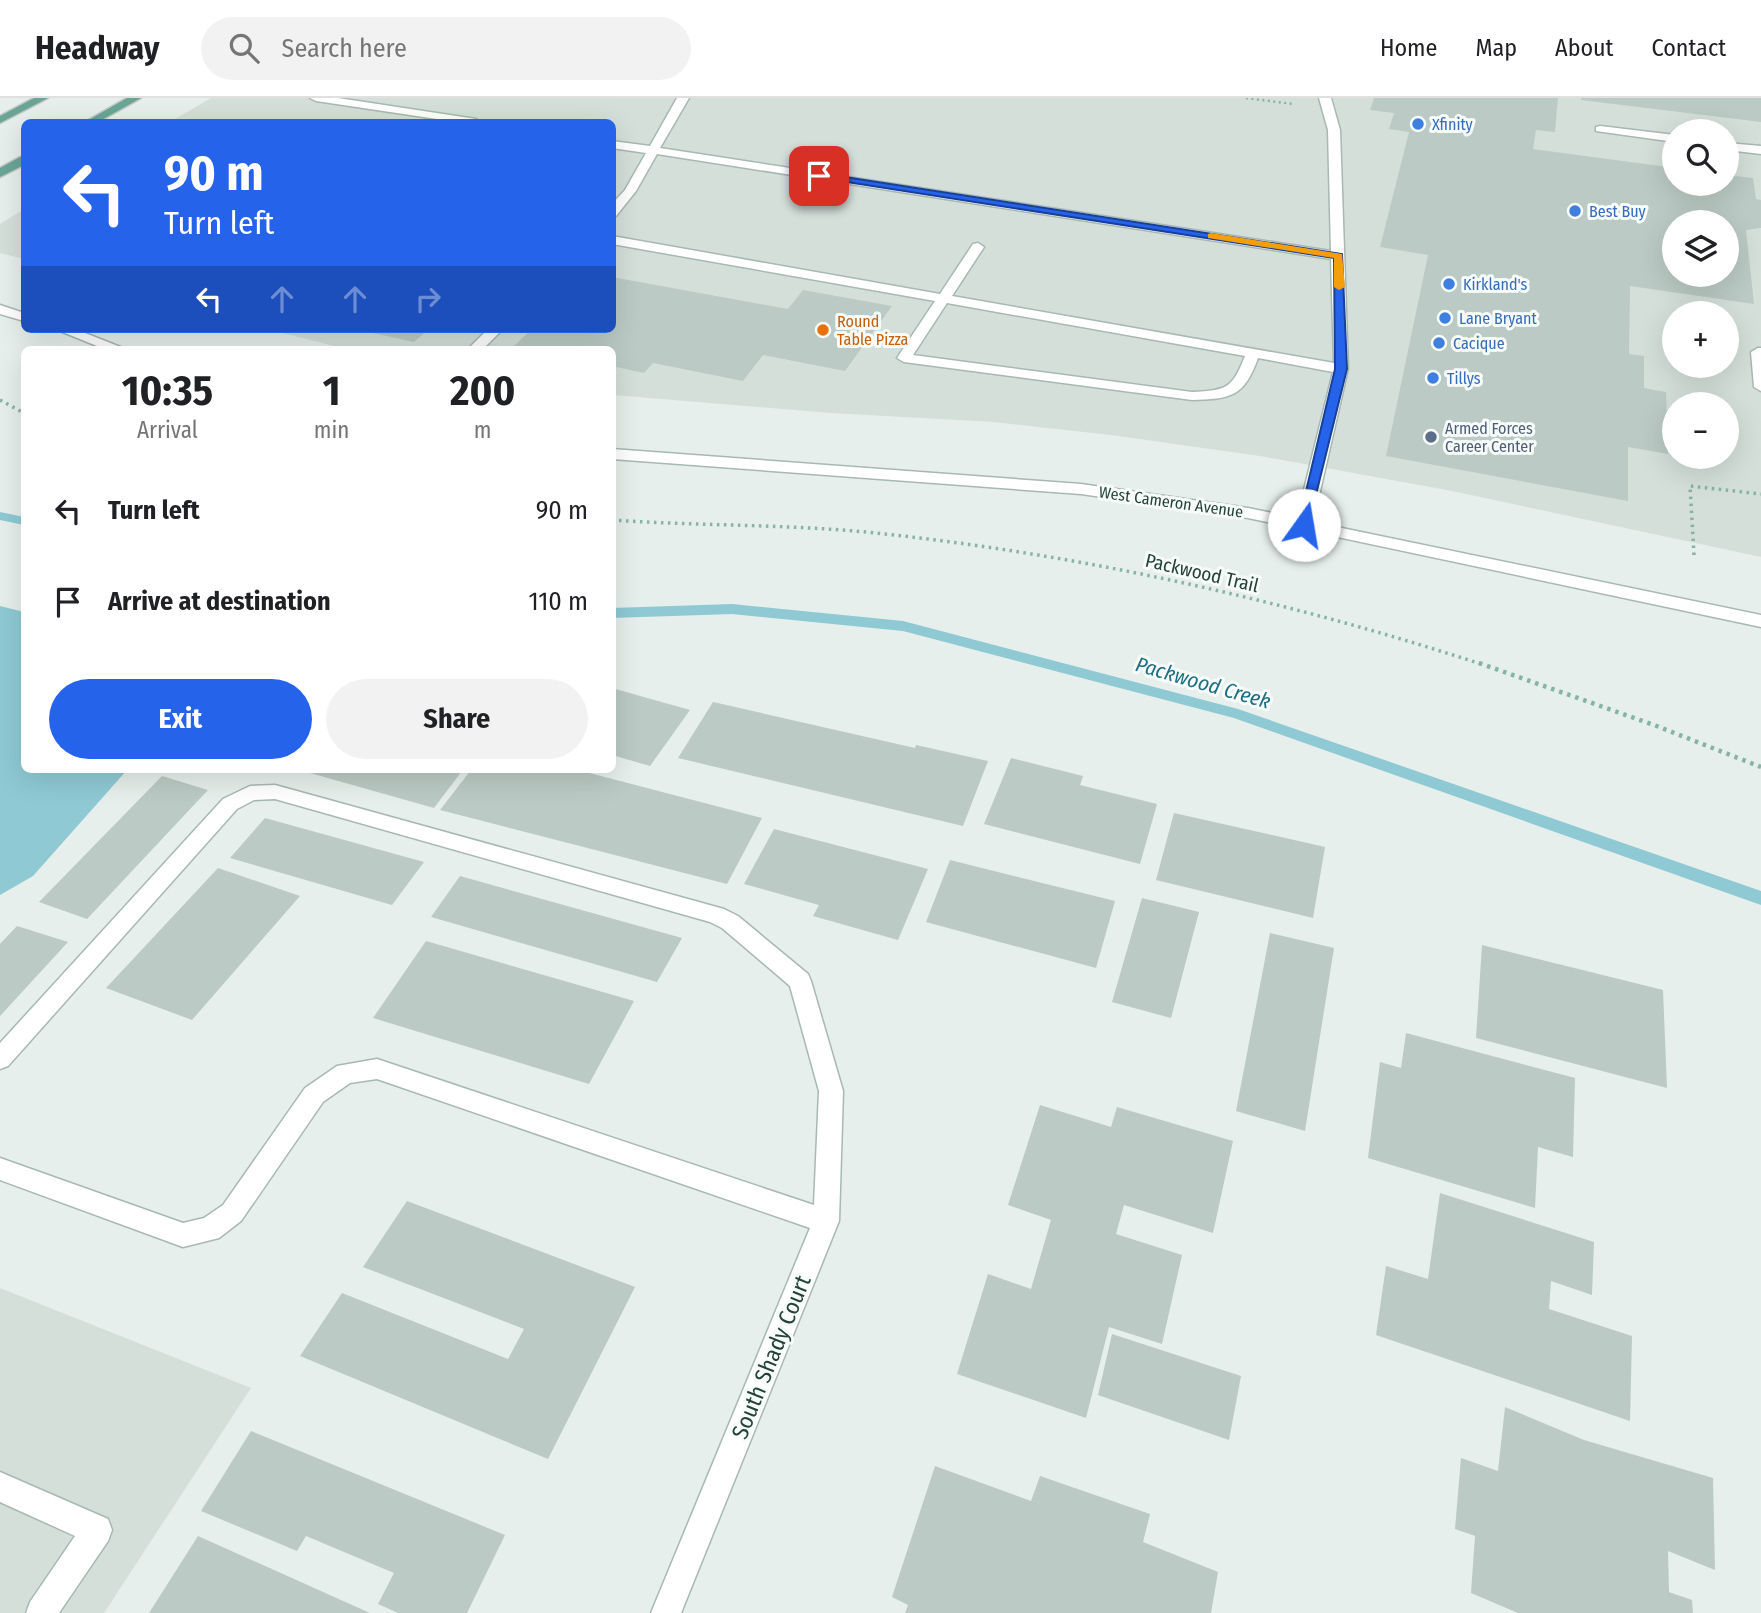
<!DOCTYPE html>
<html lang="en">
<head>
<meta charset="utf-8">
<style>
	:root { --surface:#fff; --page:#f2f2f2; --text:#202124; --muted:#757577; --line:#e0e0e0; --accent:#2563eb }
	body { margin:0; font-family:"Fira Sans Condensed",sans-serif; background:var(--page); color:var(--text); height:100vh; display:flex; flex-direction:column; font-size:26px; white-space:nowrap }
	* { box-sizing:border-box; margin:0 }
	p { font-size:23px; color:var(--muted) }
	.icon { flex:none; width:38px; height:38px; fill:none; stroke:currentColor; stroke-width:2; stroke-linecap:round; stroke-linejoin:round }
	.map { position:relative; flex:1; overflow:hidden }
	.side { position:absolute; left:21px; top:248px; width:595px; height:427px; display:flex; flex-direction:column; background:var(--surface); border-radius:10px; box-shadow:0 7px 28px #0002 }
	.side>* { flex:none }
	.hud { position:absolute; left:21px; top:21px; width:595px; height:214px; border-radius:10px; box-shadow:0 7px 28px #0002; background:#2563eb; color:#fff; overflow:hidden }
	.tools { position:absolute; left:1662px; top:21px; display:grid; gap:14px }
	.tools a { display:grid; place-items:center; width:77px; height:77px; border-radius:50%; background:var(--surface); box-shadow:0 7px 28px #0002; font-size:35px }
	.pin { position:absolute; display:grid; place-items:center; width:60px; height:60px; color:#fff; margin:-30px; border-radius:14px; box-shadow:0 4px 10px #0006 }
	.me { position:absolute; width:77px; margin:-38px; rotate:13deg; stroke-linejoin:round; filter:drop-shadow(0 0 5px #0008) }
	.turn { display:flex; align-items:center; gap:24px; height:147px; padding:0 28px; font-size:32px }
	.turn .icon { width:91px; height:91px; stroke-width:2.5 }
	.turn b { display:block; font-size:49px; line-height:60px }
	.lanes { display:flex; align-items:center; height:66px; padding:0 28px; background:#0003; justify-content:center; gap:35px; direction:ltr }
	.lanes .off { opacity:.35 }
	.eta { display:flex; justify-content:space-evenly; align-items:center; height:119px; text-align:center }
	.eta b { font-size:42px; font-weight:700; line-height:49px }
	.action { display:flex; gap:14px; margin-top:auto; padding:14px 28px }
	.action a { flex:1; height:80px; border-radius:42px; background:var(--accent); color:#fff; font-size:28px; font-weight:700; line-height:80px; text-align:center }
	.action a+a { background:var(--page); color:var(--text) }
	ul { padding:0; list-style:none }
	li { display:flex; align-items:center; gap:21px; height:91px; padding:0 28px }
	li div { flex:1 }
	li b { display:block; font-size:26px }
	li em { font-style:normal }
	header { display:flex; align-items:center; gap:42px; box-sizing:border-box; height:98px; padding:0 35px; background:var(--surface); border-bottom:2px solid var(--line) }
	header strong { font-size:33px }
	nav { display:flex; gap:38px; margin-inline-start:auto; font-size:24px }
	.search { width:490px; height:63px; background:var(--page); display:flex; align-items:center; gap:18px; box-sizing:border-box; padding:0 24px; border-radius:38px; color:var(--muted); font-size:26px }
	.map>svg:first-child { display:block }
	.built { fill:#d4dfda; fill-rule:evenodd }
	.water { fill:#8ec9d4 }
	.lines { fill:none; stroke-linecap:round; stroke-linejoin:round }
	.stream { fill:#8ec9d4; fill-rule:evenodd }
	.building { fill:#bbcac4; fill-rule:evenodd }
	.minor-casing { stroke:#a8b8b2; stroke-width:3 }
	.major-casing { stroke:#c2cac8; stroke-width:3 }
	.path-far2 { stroke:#86b3a5; stroke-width:2.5; stroke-dasharray:2 3.5; stroke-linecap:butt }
	.path-far1 { stroke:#86b3a5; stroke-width:3.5; stroke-dasharray:2.5 4.5; stroke-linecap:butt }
	.path { stroke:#86b3a5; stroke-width:4.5; stroke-dasharray:3.5 5; stroke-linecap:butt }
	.minor { fill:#fff; fill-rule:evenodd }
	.major { fill:#6aa596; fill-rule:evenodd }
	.route { fill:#2563eb; stroke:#184099; stroke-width:2 }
	.slow { fill:#f59e0b }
	.shop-dot { fill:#3f7fe0; stroke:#f7fbf9; stroke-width:2.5 }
	.food-dot { fill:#e8710a; stroke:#f7fbf9; stroke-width:2.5 }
	.service-dot { fill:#5c6f8a; stroke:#f7fbf9; stroke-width:2.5 }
	.labels { text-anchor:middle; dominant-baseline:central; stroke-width:6; stroke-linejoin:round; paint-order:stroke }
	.far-shop-label { font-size:16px; fill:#366cbe; stroke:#f7fbf9; text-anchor:start }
	.far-food-label { font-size:16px; fill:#c56008; stroke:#f7fbf9; text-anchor:start }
	.far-service-label { font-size:16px; fill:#4e5e75; stroke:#f7fbf9; text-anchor:start }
	.far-street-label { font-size:16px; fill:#24423a; stroke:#f7fbf9 }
	.street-label { font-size:19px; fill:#24423a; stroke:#f7fbf9 }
	.water-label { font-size:21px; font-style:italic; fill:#1c6f80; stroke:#f7fbf9 }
	.near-street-label { font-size:23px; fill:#24423a; stroke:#f7fbf9 }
</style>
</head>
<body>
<header>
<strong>Headway</strong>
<div class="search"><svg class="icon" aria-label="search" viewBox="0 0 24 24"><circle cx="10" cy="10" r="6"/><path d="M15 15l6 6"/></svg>Search here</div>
<nav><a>Home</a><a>Map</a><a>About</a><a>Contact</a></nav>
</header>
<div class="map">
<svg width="1761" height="1515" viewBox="0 0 1761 1515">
	<rect width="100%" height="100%" fill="#e6efeb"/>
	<!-- built -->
	<path class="built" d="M211,0H1761V459L1452,393L1260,358L1111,337L994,324L831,315L613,297L612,252H350L267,231H612V24H170ZM1675,33H1727V86H1675ZM1675,124H1727V177H1675ZM1675,215H1727V268H1675ZM1675,306H1727V359H1675Z
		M24,111V161L0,155V126Z
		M0,1190L251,1290L104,1515H0Z"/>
	<!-- water -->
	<path class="water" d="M0,508L24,514V672H127L33,778L0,797Z"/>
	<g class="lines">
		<!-- stream -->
		<path class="stream" d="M0,414L24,419V427L0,422Z
			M732,506L903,523L1238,611L1761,793V807L1234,620L903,533L732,516L612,520V510Z"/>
	</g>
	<!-- building -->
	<path class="building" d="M1374,0H1558L1555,34L1536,32L1533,51L1675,70V86H1727V77L1753,80L1756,101L1761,102V130L1746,132L1754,206L1630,188L1629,256L1644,258V290L1666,294L1668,356L1628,349V403L1386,358L1428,157L1380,149L1409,34L1389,31L1394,15L1370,12ZM1675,124H1727V177H1675Z
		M1581,0H1761V24L1581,2Z
		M612,179L788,211L803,192L892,208L845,273L763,257L743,283L653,265L644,275L612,268V252H530L513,249L532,231H612Z
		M355,231H429L414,244Z
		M612,590L690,612L650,668L612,657Z
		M713,604L915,650L916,647L988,663L963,728L678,660Z
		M1011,660L1083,678L1080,687L1157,706L1140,766L984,726Z
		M459,672L462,673L434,710L303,673Z
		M471,672H578L762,720L727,786L440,712Z
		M162,678L208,692L87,821L39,804Z
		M1174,715L1325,749L1313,820L1156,782Z
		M265,720L424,764L392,807L230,760Z
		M774,731L928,771L898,842L813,818L819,807L744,786Z
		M950,762L1115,803L1096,870L926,824Z
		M218,770L300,798L192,922L106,890Z
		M460,778L682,840L657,884L431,819Z
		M1142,800L1199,814L1171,920L1112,904Z
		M17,828L68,844L0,918V846Z
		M1270,835L1334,850L1305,1033L1236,1013Z
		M426,843L634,903L589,986L373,920Z
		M1482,847L1663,892L1667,990L1476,940Z
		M1406,935L1575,980L1573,1059L1538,1049L1535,1110L1368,1060L1380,964L1401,970Z
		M1040,1007L1111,1029L1117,1009L1233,1043L1213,1135L1124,1107L1116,1136L1182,1157L1162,1246L1109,1229L1086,1320L957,1276L988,1176L1031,1191L1051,1122L1008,1107Z
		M1440,1095L1594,1144L1592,1197L1551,1183L1549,1211L1632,1238L1630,1323L1376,1237L1386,1168L1428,1181Z
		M407,1103L635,1189L548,1361L300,1258L342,1195L508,1261L524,1231L363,1169Z
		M1112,1236L1241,1278L1229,1342L1098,1297Z
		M1505,1309L1584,1342L1713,1380L1715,1472L1668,1453L1669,1494L1692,1502L1693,1515H1518L1471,1495L1475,1438L1455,1431L1461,1360L1498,1373Z
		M251,1333L505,1437L467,1515H398L378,1506L394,1475L306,1438L297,1453L201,1413Z
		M935,1368L1031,1403L1040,1378L1150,1416L1143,1444L1218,1474L1211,1515H905L908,1507L892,1499Z
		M198,1438L370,1515H149Z"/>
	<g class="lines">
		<defs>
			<path id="minor" d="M310,0H338L476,21L482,24H457L316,3Z
				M677,0H689L660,50L1331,153L1328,32L1319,0H1331L1340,32L1348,271L1313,424L1761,517V529L1248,420L1081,396L612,361V351L1081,386L1248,410L1297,420L1333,274L1258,260C1244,299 1231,301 1192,302L904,264L897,260L935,203L612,146V138L940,196L973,146L978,145L984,149L952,198L1334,265L1331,161L657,56L636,93L616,118L612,119V106L625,92L646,55L612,50V43L650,48ZM947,205L1245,258C1232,291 1227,292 1192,294L913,257Z
				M1600,28L1675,37V44L1596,33V29Z
				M1727,45L1761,48V56L1727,52Z
				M0,207L24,215V223L0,216Z
				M55,231H75L128,252H107Z
				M488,231H503L482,252H467Z
				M1758,250H1761V293L1754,289L1751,254Z
				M275,687L724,811L738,818L808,876L811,883L843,993L839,1123L681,1515H651L810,1130L377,981L350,985L323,1004L241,1123L219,1140L183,1149L0,1082V1060L183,1125L204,1120L223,1107L305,990L337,968L377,961L814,1107L819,993L790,888L722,830L710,824L275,701L254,702L237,711L8,968L0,971V945L223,701L250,688Z
				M0,1374L108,1421L112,1432L108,1443L59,1515H26L30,1504L75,1438L0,1404Z"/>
			<path id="major" d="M34,0H48L0,25V18Z
				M127,0H141L98,24H85Z
				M20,59H24V67L0,79V70Z"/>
		</defs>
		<!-- minor casing -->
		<use href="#minor" class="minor-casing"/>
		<!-- major casing -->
		<use href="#major" class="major-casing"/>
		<!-- path-far2 -->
		<path class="path-far2" d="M1246,0L1293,6"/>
		<!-- path-far1 -->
		<path class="path-far1" d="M0,302L24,315
			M612,422C700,428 788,426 876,435C1083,457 1286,502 1484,567
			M1694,457L1690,388L1761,396"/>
		<!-- path -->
		<path class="path" d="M1479,565L1654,627L1761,669"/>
		<!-- minor -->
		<use href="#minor" class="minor"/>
		<!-- major -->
		<use href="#major" class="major"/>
	</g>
	<!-- route -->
	<path class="route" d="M819,75L1342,156L1347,271L1308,429H1299L1298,427L1335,271L1334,160L815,79L814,78Z"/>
	<!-- slow -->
	<path class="slow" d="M1211,135L1342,156L1345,189L1339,192L1334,189V160L1208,140V136Z"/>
	<!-- markers -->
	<g class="shop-dot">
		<circle cx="1418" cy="26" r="7"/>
		<circle cx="1575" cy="113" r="7"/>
		<circle cx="1449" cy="186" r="7"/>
		<circle cx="1445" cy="220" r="7"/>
		<circle cx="1439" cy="245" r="7"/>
		<circle cx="1433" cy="280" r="7"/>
	</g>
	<circle class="food-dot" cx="823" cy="232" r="7"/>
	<circle class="service-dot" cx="1431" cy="339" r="7"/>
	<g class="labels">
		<!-- far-shop labels -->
		<g class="far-shop-label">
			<text x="1432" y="26">Xfinity</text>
			<text x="1589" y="113">Best Buy</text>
			<text x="1463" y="186">Kirkland's</text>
			<text x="1459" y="220">Lane Bryant</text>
			<text x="1453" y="245">Cacique</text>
			<text x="1447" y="280">Tillys</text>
		</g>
		<!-- far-food labels -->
		<g class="far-food-label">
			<text x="837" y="223">Round<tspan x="837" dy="18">Table Pizza</tspan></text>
		</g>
		<!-- far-service labels -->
		<g class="far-service-label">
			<text x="1445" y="330">Armed Forces<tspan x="1445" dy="18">Career Center</tspan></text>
		</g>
		<!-- far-street labels -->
		<g class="far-street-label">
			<text transform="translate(1171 404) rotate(8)">West Cameron Avenue</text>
		</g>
		<!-- street labels -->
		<g class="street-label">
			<text transform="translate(1202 475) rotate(13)">Packwood Trail</text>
		</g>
		<!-- water labels -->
		<g class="water-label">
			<text transform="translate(1203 585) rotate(16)">Packwood Creek</text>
		</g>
		<!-- near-street labels -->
		<g class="near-street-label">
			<text transform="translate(771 1259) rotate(-68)">South Shady Court</text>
		</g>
	</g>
</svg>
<div class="tools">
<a><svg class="icon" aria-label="search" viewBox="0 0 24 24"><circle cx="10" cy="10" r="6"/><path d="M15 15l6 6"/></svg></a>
<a><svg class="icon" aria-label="layers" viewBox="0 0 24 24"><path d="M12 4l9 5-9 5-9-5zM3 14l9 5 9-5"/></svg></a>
<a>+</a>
<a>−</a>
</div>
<div class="pin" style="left:819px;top:78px;background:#d93025"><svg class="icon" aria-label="arrive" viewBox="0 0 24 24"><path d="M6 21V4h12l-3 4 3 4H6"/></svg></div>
<svg class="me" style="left:1304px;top:427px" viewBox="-20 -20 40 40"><circle r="19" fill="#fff"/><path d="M0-13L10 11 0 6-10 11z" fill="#2563eb"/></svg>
<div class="hud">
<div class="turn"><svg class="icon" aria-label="left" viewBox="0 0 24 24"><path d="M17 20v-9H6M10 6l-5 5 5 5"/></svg><div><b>90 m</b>Turn left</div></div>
<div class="lanes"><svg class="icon" aria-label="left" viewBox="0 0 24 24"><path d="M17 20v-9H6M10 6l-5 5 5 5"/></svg><svg class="icon off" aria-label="ahead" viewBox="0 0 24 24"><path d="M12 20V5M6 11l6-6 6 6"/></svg><svg class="icon off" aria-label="ahead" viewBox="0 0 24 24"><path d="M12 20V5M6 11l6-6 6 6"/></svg><svg class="icon off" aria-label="right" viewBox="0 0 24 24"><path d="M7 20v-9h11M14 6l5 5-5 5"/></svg></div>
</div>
<section class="side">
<div class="eta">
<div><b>10:35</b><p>Arrival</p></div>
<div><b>1</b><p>min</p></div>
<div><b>200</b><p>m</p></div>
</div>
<ul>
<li><svg class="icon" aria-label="left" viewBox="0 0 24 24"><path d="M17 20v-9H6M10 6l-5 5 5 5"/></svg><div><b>Turn left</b></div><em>90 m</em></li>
<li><svg class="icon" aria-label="arrive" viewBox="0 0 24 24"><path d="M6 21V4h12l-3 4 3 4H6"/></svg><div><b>Arrive at destination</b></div><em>110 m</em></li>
</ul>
<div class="action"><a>Exit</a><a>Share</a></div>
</section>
</div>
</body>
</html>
